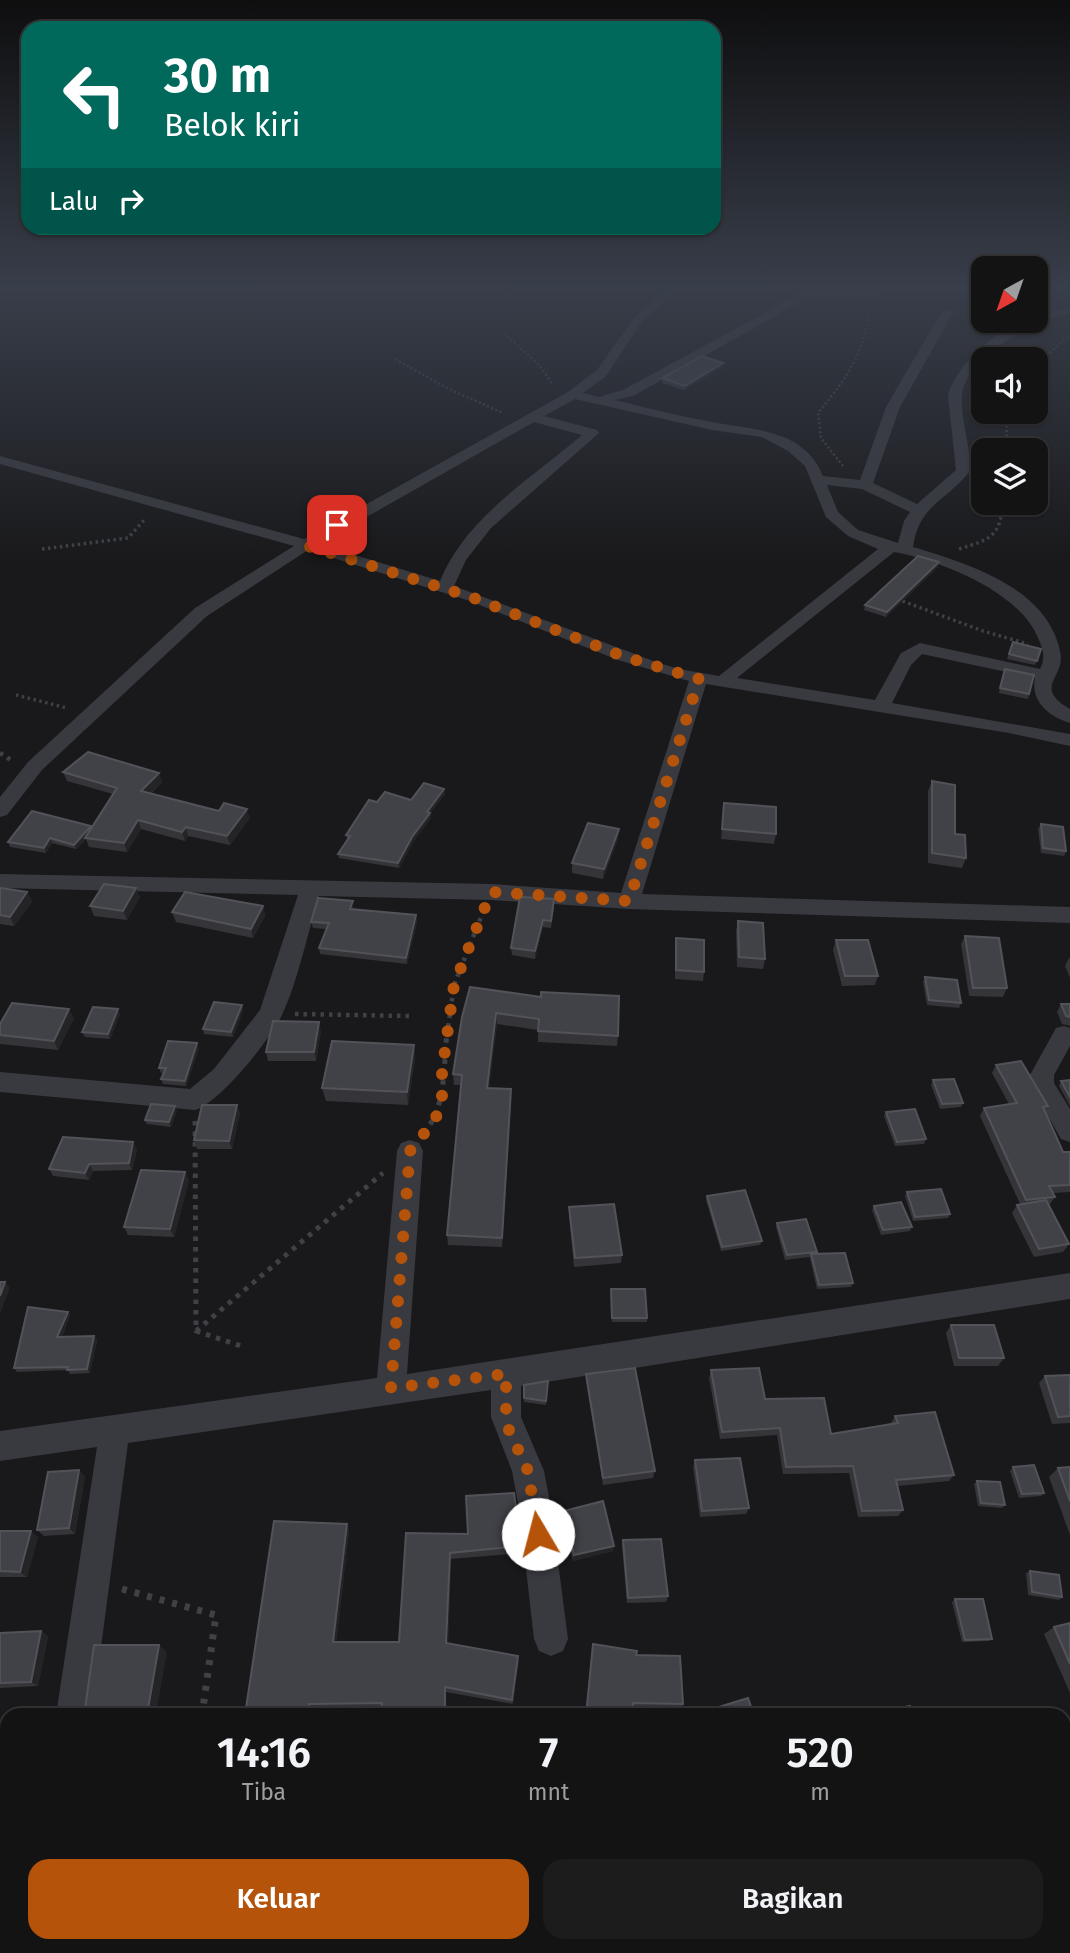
<!DOCTYPE html>
<html lang="id">
<head>
<meta charset="utf-8">
<style>
	:root { --surface:#131314; --page:#1c1c1d; --text:#f1f3f6; --muted:#9d9ea0; --line:#323234; --accent:#b45309 }
	body { margin:0; font-family:"Fira Sans",sans-serif; background:var(--page); color:var(--text); height:100vh; display:flex; flex-direction:column; font-size:26px; white-space:nowrap }
	* { box-sizing:border-box; margin:0 }
	p { font-size:23px; color:var(--muted) }
	.icon { flex:none; width:38px; height:38px; fill:none; stroke:currentColor; stroke-width:2; stroke-linecap:round; stroke-linejoin:round }
	.map { position:relative; flex:1; overflow:hidden }
	.side { position:absolute; left:0px; top:1708px; width:1071px; height:245px; display:flex; flex-direction:column; background:var(--surface); border-radius:21px 21px 0 0; box-shadow:0 2px 5px #0004,0 0 0 2px var(--line) }
	.side>* { flex:none }
	.top-card { position:absolute; left:21px; top:21px; width:700px; height:214px; border-radius:21px; box-shadow:0 2px 5px #0004,0 0 0 2px var(--line); background:#00695c; color:#fff; overflow:hidden }
	.needle { width:46px; rotate:220deg }
	.tools { position:absolute; left:971px; top:256px; display:grid; gap:14px }
	.tools a { display:grid; place-items:center; width:77px; height:77px; border-radius:14px; background:var(--surface); box-shadow:0 2px 5px #0004,0 0 0 2px var(--line); font-size:35px }
	.pin { position:absolute; display:grid; place-items:center; width:60px; height:60px; color:#fff; margin:-30px; border-radius:14px; box-shadow:0 4px 10px #0006 }
	.me { position:absolute; width:77px; margin:-38px; rotate:352deg; stroke-linejoin:round; filter:drop-shadow(0 0 5px #0008) }
	.turn { display:flex; align-items:center; gap:24px; height:147px; padding:0 28px; font-size:32px }
	.turn .icon { width:91px; height:91px; stroke-width:2.5 }
	.turn b { display:block; font-size:49px; line-height:60px }
	.then { display:flex; align-items:center; height:66px; padding:0 28px; background:#0003; gap:14px; font-size:26px }
	.eta { display:flex; justify-content:space-evenly; align-items:center; height:119px; text-align:center }
	.eta b { font-size:42px; font-weight:600; line-height:49px }
	.button { display:flex; gap:14px; margin-top:auto; padding:14px 28px }
	.button a { flex:1; height:80px; border-radius:21px; background:var(--accent); color:#fff; font-size:28px; font-weight:600; line-height:80px; text-align:center }
	.button a+a { background:var(--page); color:var(--text) }
	.map>svg:first-child { display:block }
	.lines { fill:none; stroke-linecap:round; stroke-linejoin:round }
	.path-far4 { stroke:#3f4147; stroke-width:2.5; stroke-dasharray:2 2.5; stroke-linecap:butt }
	.path-far3 { stroke:#3f4147; stroke-width:3.5; stroke-dasharray:2.5 3.5; stroke-linecap:butt }
	.path-far2 { stroke:#3f4147; stroke-width:4.5; stroke-dasharray:3.5 5; stroke-linecap:butt }
	.path-far1 { stroke:#3f4147; stroke-width:5; stroke-dasharray:4.5 6; stroke-linecap:butt }
	.path { stroke:#3f4147; stroke-width:7; stroke-dasharray:5 8; stroke-linecap:butt }
	.street { fill:#393a40; fill-rule:evenodd }
	.wall { fill:#353539 }
	.shaded-wall { fill:#242427 }
	.building { fill:#414247; stroke:#525359; stroke-width:2 }
	.route { stroke:#b45309; stroke-width:12; stroke-dasharray:0 21.6 }
</style>
</head>
<body>
<div class="map">
<svg width="1070" height="1953" viewBox="0 0 1070 1953">
	<rect width="100%" height="100%" fill="#19191b"/>
	<g class="lines">
		<!-- path-far4 -->
		<path class="path-far4" d="M504,333L539,365L553,385
			M395,359L449,389L503,413
			M1036,365L1070,335
			M1006,450L1007,417L1010,411
			M843,466L821,438L818,413C847,378 863,355 870,309"/>
		<!-- path-far3 -->
		<path class="path-far3" d="M42,549L128,538L146,518
			M959,549C991,539 1000,537 1003,502
			M897,599L983,631L1028,644
			M16,695L67,708"/>
		<!-- path-far2 -->
		<path class="path-far2" d="M0,753L14,762
			M295,1014L410,1016
			M447,1035L454,985L483,912"/>
		<!-- path-far1 -->
		<path class="path-far1" d="M195,1121L196,1331L241,1346
			M424,1133C447,1105 443,1068 447,1033
			M196,1331L383,1173"/>
		<!-- path -->
		<path class="path" d="M122,1589L216,1615L202,1715"/>
		<!-- street -->
		<path class="street" d="M667,287H680L641,323L606,376L583,393L599,397L623,390L805,291L917,287L868,297L811,296L633,396L615,400C647,408 679,416 712,422C754,430 804,429 823,476L860,480L886,407L942,311L952,309L954,311L900,407L873,483L917,504L956,470L948,396C954,365 1005,320 1036,320V315L1070,307V314C1060,316 1048,318 1038,322C1014,334 964,366 962,395C960,420 971,445 970,471C947,501 919,504 913,547C966,563 1047,587 1060,651C1067,678 1031,686 1070,709V723C1049,717 1030,701 1035,678L922,654L911,665L892,703L1070,734V746L1009,733L706,684L642,894L1070,907V923L629,909L491,900L319,896C308,932 298,981 282,1015C270,1040 220,1102 195,1110L0,1092V1072L190,1089L214,1069L260,1010L298,895L0,888V874L491,884L621,893L689,681L618,660L467,600L308,550L207,616L42,770L7,815L0,817V797L28,762L195,608L294,546L0,464V456L304,539L568,392L597,370L633,319ZM575,399L712,430L762,437L788,451L805,466L826,517L848,536L878,549L719,676L679,669L656,662L454,586L466,560L491,528L599,433L597,430L544,416ZM534,422L582,435C532,478 466,517 440,581L319,544ZM827,485L862,489L910,512L904,521L898,543L858,530L838,512ZM894,552C940,560 1020,592 1038,638C1043,649 1046,657 1040,669L920,643L901,653L875,700L737,678Z
			M1064,1026L1070,1028V1046L1054,1075V1083L1070,1109V1142L1061,1139L1030,1084V1075L1056,1028Z
			M410,1140L419,1143L423,1151L407,1374L1070,1273V1299L521,1386V1417L544,1471L551,1508L568,1639L563,1651L551,1656L539,1651L534,1639L519,1508L512,1471L491,1417V1390L128,1443L92,1715H56L97,1447L0,1461V1431L377,1378L397,1151L401,1143Z
			M1070,1771V1807L1064,1809V1773Z
			M7,1843V1881L0,1882V1844Z
			M26,1946H64L65,1953H25Z
			M762,1946H809L807,1953H759Z"/>
	</g>
	<!-- wall -->
	<path class="wall" d="M723,367L684,390L662,383V378Z
		M938,567L886,617L864,610L865,605Z
		M1013,642L1041,649L1035,665L1007,659Z
		M1003,674L1029,694L1028,699L999,693Z
		M63,772L159,773L162,782L151,794L250,818L230,845L188,836L185,841L141,829L127,852L89,847L86,839L76,849L52,843L46,853L10,847L8,842L91,826L92,828L113,794L67,781Z
		M932,781L966,858L962,868L928,863V791Z
		M444,789L445,794L430,813L431,818L413,842L399,868L339,858L338,854L347,840L346,835L377,802L411,800Z
		M724,803L776,834L774,844L721,839Z
		M1041,824L1066,851L1064,856L1041,853L1038,829Z
		M618,839L603,879L572,873V863Z
		M0,890L27,892L32,902L14,926L0,924Z
		M140,897L127,920L94,916L90,906Z
		M263,906L265,916L253,938L176,922L172,912Z
		M354,907L353,909L416,915L417,922L407,964L320,954L319,948L326,929L313,928L311,922Z
		M554,907L551,928L543,927L535,959L512,955L511,948Z
		M738,921L765,959L763,969L737,967L736,931Z
		M965,936L1007,988L1003,997L969,996L961,944Z
		M676,938L704,972L703,981L675,979V948Z
		M836,940L878,976L875,985L842,986L833,950Z
		M1069,958H1070V978L1065,966Z
		M925,977L961,1003L959,1008L927,1005L923,982Z
		M541,997L618,1036L617,1046L538,1042V1030L497,1024L489,1088L511,1089V1099L502,1247L448,1245L447,1235L461,1085H454L453,1074L462,1017Z
		M1061,1004H1070V1026L1062,1024L1057,1012Z
		M243,1010L233,1037L204,1034L203,1029Z
		M120,1014L110,1039L85,1037L82,1032Z
		M74,1018L58,1050L0,1044V1024Z
		M321,1031L316,1061H268L266,1052Z
		M414,1045L415,1059L408,1105L326,1101L322,1088Z
		M199,1048L186,1086L163,1084L161,1079L164,1073H161L159,1068Z
		M996,1065L1048,1106L1045,1112L1063,1152H1070V1192L1053,1193L1055,1197L1050,1204L1048,1205L1069,1244L1063,1252L1034,1257L1012,1213L1017,1205L1020,1204L980,1116L984,1108L1009,1104L992,1073Z
		M933,1080L963,1103L961,1107L940,1109L931,1085Z
		M1070,1080V1106L1059,1086L1061,1081Z
		M237,1105L240,1114L232,1149H197L194,1140Z
		M177,1111L171,1127L147,1124L145,1120Z
		M886,1112L926,1139L924,1144L895,1146L884,1116Z
		M137,1150L132,1170L93,1171L89,1180L53,1176L49,1169Z
		M189,1180L174,1237L128,1235L124,1227Z
		M907,1192L950,1214L948,1218L913,1221L905,1196Z
		M707,1196L762,1241L760,1245L721,1251L706,1200Z
		M874,1206L912,1227L910,1231L881,1235L872,1210Z
		M569,1207L622,1255L621,1263L574,1267L569,1216Z
		M777,1223L817,1252L816,1254L853,1283L851,1287L817,1289L810,1258V1257L785,1260L776,1227Z
		M611,1289L647,1318V1322H612Z
		M70,1315L62,1337L94,1336L97,1340L90,1373L70,1374L68,1370L17,1372L14,1368Z
		M951,1325L1004,1358L998,1366H954L946,1333Z
		M711,1370L831,1434L891,1424V1423L895,1416L954,1475L949,1481L898,1486L903,1510L898,1516L858,1517L849,1473L783,1474L777,1435L720,1439L709,1378Z
		M586,1374L655,1471L653,1478L603,1485L586,1382Z
		M1070,1375V1423L1052,1424L1039,1383L1045,1376Z
		M548,1381L546,1405L524,1402V1385Z
		M695,1460L749,1508L746,1514L700,1517L693,1467Z
		M1013,1467L1044,1493L1041,1496L1019,1498L1010,1471Z
		M1070,1467V1535L1049,1477L1058,1468Z
		M85,1476L75,1534L44,1536L37,1530Z
		M977,1481L1005,1505L1002,1508L978,1506L974,1484Z
		M564,1511L614,1546L613,1551L573,1561L563,1517Z
		M347,1524L349,1531L336,1642H399L406,1533L521,1546V1553L451,1559L448,1643L518,1656L513,1704L446,1692L382,1708H312L245,1715Z
		M0,1531L38,1537L27,1577H0Z
		M623,1540L668,1596L666,1602L627,1603L622,1546Z
		M1030,1571L1062,1597L1059,1600L1028,1595L1026,1573Z
		M955,1599L992,1639L989,1641L962,1642L952,1602Z
		M1070,1623V1693L1044,1634L1054,1627Z
		M41,1631L48,1636L38,1686L0,1688V1633Z
		M593,1644L636,1655L683,1704L681,1708L632,1706L631,1715H622L586,1709Z
		M888,1946H937L921,1953H891Z"/>
	<!-- shaded-wall -->
	<path class="shaded-wall" d="M723,363V367L684,390L685,386Z
		M939,562L938,567L886,617L887,612Z
		M159,773L162,782L144,800L141,791Z
		M444,789L445,794L430,813L431,818L413,842L399,868L398,863L412,837L427,812Z
		M247,809L250,818L230,845L227,836Z
		M138,820L141,829L127,852L124,843Z
		M91,826L93,831L76,849L74,845Z
		M186,827L188,836L185,841L182,832Z
		M619,829L618,839L603,879L604,869Z
		M50,838L52,843L46,853L44,848Z
		M136,888L140,897L127,920L123,911Z
		M27,892L32,902L14,926L10,917Z
		M263,906L265,916L253,938L251,929Z
		M416,915L417,922L407,964L406,958Z
		M543,920V927L535,959V951Z
		M242,1005L243,1010L233,1037L231,1032Z
		M69,1009L74,1018L58,1050L54,1041Z
		M118,1009L120,1014L110,1039L108,1034Z
		M496,1013L497,1024L488,1099L487,1088Z
		M319,1022L321,1031L316,1061L314,1052Z
		M197,1043L199,1048L186,1086L185,1081Z
		M414,1045L415,1059L408,1105L407,1092Z
		M511,1089V1099L502,1247V1238Z
		M237,1105L240,1114L232,1149L229,1141Z
		M175,1106L177,1111L171,1127L169,1122Z
		M133,1142L137,1150L132,1170L129,1163Z
		M89,1164L93,1171L89,1180L85,1173Z
		M185,1172L189,1180L174,1237L170,1229Z
		M5,1282L10,1288L0,1314V1296Z
		M68,1312L70,1315L60,1341L57,1337Z
		M94,1336L97,1340L90,1373L87,1369Z
		M79,1470L85,1476L75,1534L69,1528Z
		M347,1524L349,1531L336,1647L333,1642Z
		M31,1531L38,1537L27,1577L20,1572Z
		M614,1546L613,1551L573,1561L574,1555Z
		M450,1553L451,1559L448,1648L446,1643Z
		M41,1631L48,1636L38,1686L31,1682Z
		M159,1645L167,1652L156,1715H147Z
		M518,1656L519,1662L513,1704L512,1700Z
		M445,1687L446,1692L447,1715H445Z
		M309,1704L312,1708V1715H308Z
		M126,1946H132V1953H126Z"/>
	<!-- building -->
	<path class="building" d="M702,356L723,363L685,386L662,378Z
		M918,556L939,562L887,612L865,605Z
		M1013,642L1041,649L1037,661L1009,654Z
		M1005,669L1034,675L1029,694L1000,688Z
		M88,752L159,773L141,791L219,811L224,803L247,809L227,836L186,827L182,832L138,820L124,843L85,838L117,788L63,772Z
		M932,781L955,785V834L965,835L966,858L932,853Z
		M424,783L444,789L427,812L430,813L412,837L398,863L338,854L350,836L346,835L369,800L377,802L385,792L411,800Z
		M724,803L776,807V834L722,829Z
		M32,811L91,826L74,845L50,838L44,848L8,842Z
		M588,823L619,829L604,869L572,863Z
		M1041,824L1063,827L1066,851L1043,848Z
		M104,884L136,888L123,911L90,906Z
		M1,888L27,892L10,917L0,915V890Z
		M185,892L263,906L251,929L172,912Z
		M520,897L554,899L551,921L543,920L535,951L511,948Z
		M318,898L353,901L350,909L416,915L406,958L319,948L329,923L311,922Z
		M738,921L763,923L765,959L739,957Z
		M965,936L999,938L1007,988H973Z
		M676,938L704,940V972L676,970Z
		M836,940H868L878,976H845Z
		M925,977L957,980L961,1003L929,1000Z
		M470,987L541,997V992L619,996L618,1036L538,1031L539,1019L496,1013L487,1088L511,1089L502,1238L447,1235L462,1075L453,1074L462,1017Z
		M214,1002L242,1005L231,1032L203,1029Z
		M12,1003L69,1009L54,1041L0,1035V1024Z
		M1061,1004H1070V1017L1066,1016Z
		M93,1007L118,1009L108,1034L82,1032Z
		M273,1021L319,1022L314,1052H266Z
		M168,1041L197,1043L185,1081L161,1079L166,1068H159Z
		M332,1041L414,1045L407,1092L322,1088Z
		M1021,1061L1048,1106L1043,1107L1063,1152H1070V1185L1049,1186L1055,1197L1026,1200L984,1108L1017,1103L996,1065Z
		M954,1079L963,1103L942,1104L933,1080Z
		M1070,1080V1097L1061,1081Z
		M151,1104L175,1106L169,1122L145,1120Z
		M202,1105H237L229,1141L194,1140Z
		M915,1109L926,1139L897,1142L886,1112Z
		M63,1137L133,1142L129,1163L89,1164L85,1173L49,1169Z
		M141,1170L185,1172L170,1229L124,1227Z
		M941,1189L950,1214L915,1217L907,1192Z
		M745,1190L762,1241L722,1247L707,1196Z
		M1046,1200L1069,1244L1039,1249L1017,1205Z
		M901,1202L912,1227L883,1230L874,1206Z
		M614,1204L622,1255L575,1258L569,1207Z
		M806,1219L817,1252L787,1255L777,1223Z
		M845,1253L853,1283L819,1285L811,1254Z
		M0,1282H5L0,1296Z
		M611,1289H645L647,1318H612Z
		M28,1307L68,1312L57,1337L94,1336L87,1369L67,1370L68,1367L14,1368Z
		M951,1325H994L1004,1358H959Z
		M635,1368L655,1471L603,1478L586,1374Z
		M759,1368L765,1399L824,1398L831,1434L898,1423L895,1416L935,1412L954,1475L896,1480L903,1510L862,1511L853,1466L786,1467L780,1428L722,1432L711,1370Z
		M1070,1375V1416L1058,1417L1045,1376Z
		M548,1381L546,1401L524,1398V1385Z
		M740,1458L749,1508L702,1511L695,1460Z
		M1034,1465L1044,1493L1022,1494L1013,1467Z
		M1070,1467V1501L1058,1468Z
		M79,1470L69,1528L37,1530L48,1472Z
		M977,1481L1000,1482L1005,1505L981,1503Z
		M514,1493L521,1546L450,1553L446,1643L518,1656L512,1700L445,1687V1715H381L382,1703L309,1704L308,1715H245L274,1521L347,1524L333,1642H399L406,1533L468,1534L466,1496Z
		M603,1501L614,1546L574,1555L564,1511Z
		M0,1531H31L20,1572L0,1571Z
		M661,1539L668,1596L628,1598L623,1540Z
		M1030,1571L1059,1575L1062,1597L1032,1592Z
		M955,1599H983L992,1639L965,1640Z
		M1070,1623V1664L1054,1627Z
		M41,1631L31,1682L0,1683V1633Z
		M593,1644L637,1651L636,1655L680,1656L683,1704L633,1703L632,1713L587,1706Z
		M94,1645H159L147,1715H70L71,1712L85,1709Z
		M748,1698L754,1715H707L706,1711Z
		M910,1706L912,1715H868Z
		M0,1772L7,1773V1832L0,1831Z
		M75,1946H126V1953H74Z
		M894,1946H937L921,1953H897Z"/>
	<!-- sky -->
	<linearGradient id="sky" x2="0" y2="1"><stop stop-color="#0e0e0f"/><stop offset="0.51" stop-color="#383e4a"/><stop offset="1" stop-color="#383e4a" stop-opacity="0"/></linearGradient>
	<rect width="1070" height="561" fill="url(#sky)"/>
	<g class="lines">
		<!-- route -->
		<path class="route" d="M337,525L305,545L471,597L625,657L699,679L629,901L491,892L454,985L442,1072V1100L435,1120L410,1151L391,1388L506,1374V1417L509,1430L528,1471L538,1534"/>
	</g>
</svg>
<div class="tools">
<a><svg class="needle" viewBox="-14 -14 28 28"><path d="M0-13l5 13h-10z" fill="#e53935"/><path d="M0 13l5-13h-10z" fill="#9d9ea0"/></svg></a>
<a><svg class="icon" aria-label="sound" viewBox="0 0 24 24"><path d="M4 9h4l5-4v14l-5-4H4zM17 9q2 3 0 6"/></svg></a>
<a><svg class="icon" aria-label="layers" viewBox="0 0 24 24"><path d="M12 4l9 5-9 5-9-5zM3 14l9 5 9-5"/></svg></a>
</div>
<div class="pin" style="left:337px;top:525px;background:#d93025"><svg class="icon" aria-label="arrive" viewBox="0 0 24 24"><path d="M6 21V4h12l-3 4 3 4H6"/></svg></div>
<svg class="me" style="left:538px;top:1534px" viewBox="-20 -20 40 40"><circle r="19" fill="#fff"/><path d="M0-13L10 11 0 6-10 11z" fill="#b45309"/></svg>
<div class="top-card">
<div class="turn"><svg class="icon" aria-label="left" viewBox="0 0 24 24"><path d="M17 20v-9H6M10 6l-5 5 5 5"/></svg><div><b>30 m</b>Belok kiri</div></div>
<div class="then">Lalu<svg class="icon" aria-label="right" viewBox="0 0 24 24"><path d="M7 20v-9h11M14 6l5 5-5 5"/></svg></div>
</div>
<section class="side">
<div class="eta">
<div><b>14:16</b><p>Tiba</p></div>
<div><b>7</b><p>mnt</p></div>
<div><b>520</b><p>m</p></div>
</div>
<div class="button"><a>Keluar</a><a>Bagikan</a></div>
</section>
</div>
</body>
</html>
